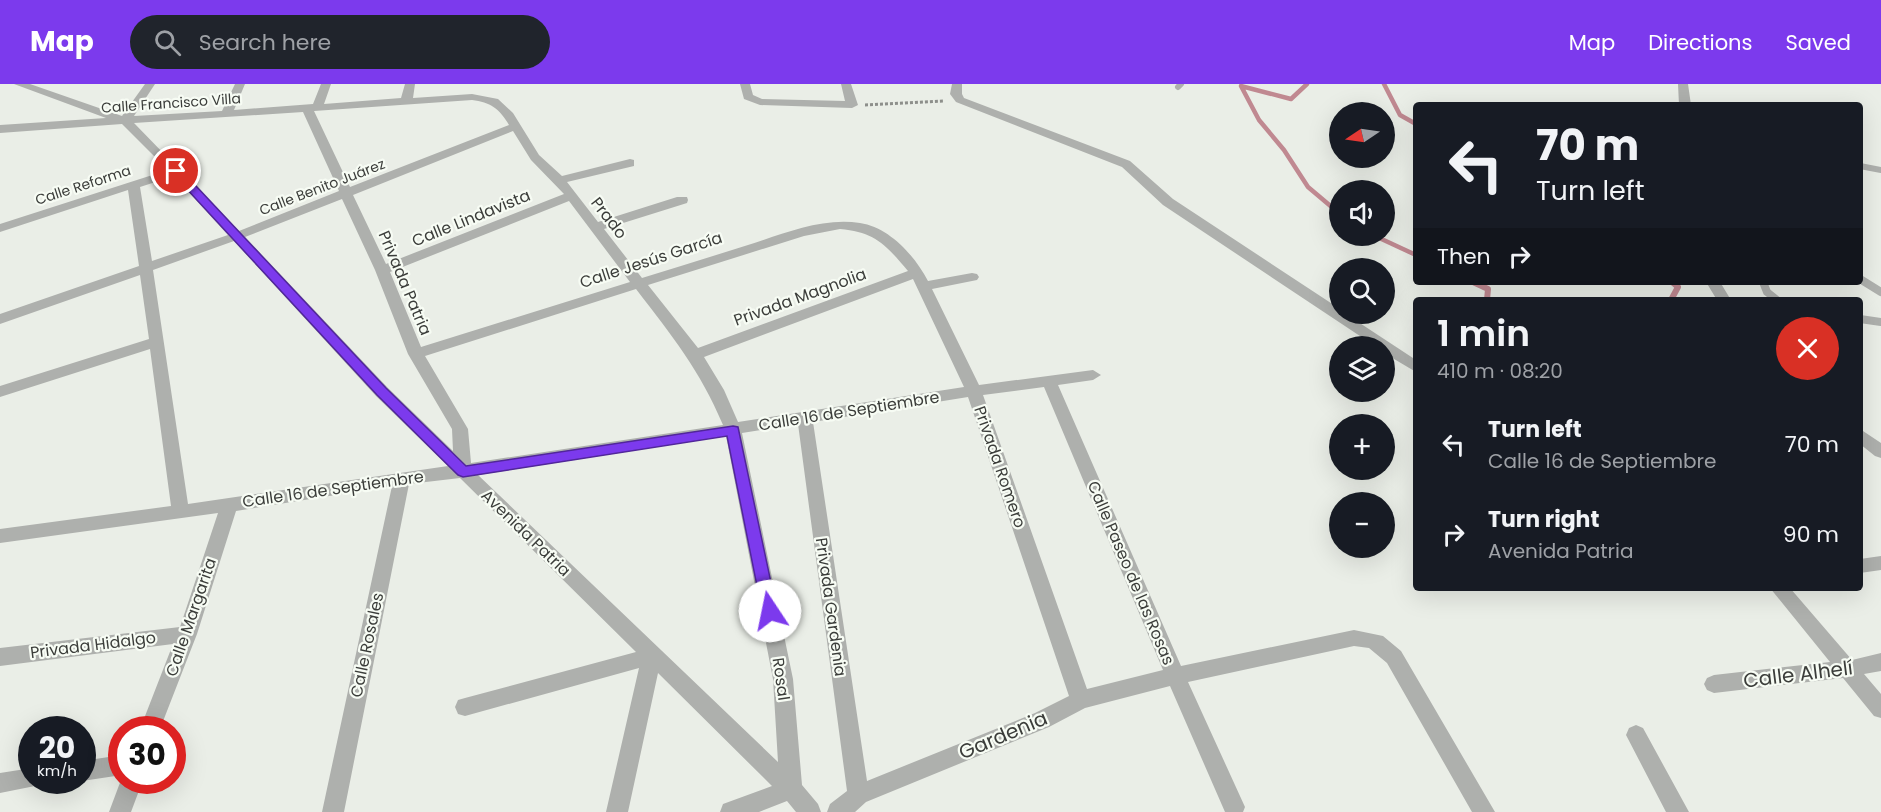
<!DOCTYPE html>
<html lang="en">
<head>
<meta charset="utf-8">
<style>
	:root { --surface:#171b24; --page:#20242c; --text:#f1f3f6; --muted:#9ea1a6; --accent:#7c3aed }
	body { margin:0; font-family:Poppins,sans-serif; background:var(--page); color:var(--text); height:100vh; display:flex; flex-direction:column; font-size:22px; white-space:nowrap }
	* { box-sizing:border-box; margin:0 }
	p { font-size:20px; color:var(--muted) }
	.icon { flex:none; width:33px; height:33px; fill:none; stroke:currentColor; stroke-width:2; stroke-linecap:round; stroke-linejoin:round }
	.map { position:relative; flex:1; overflow:hidden }
	.details { position:absolute; left:1413px; top:213px; width:450px; height:294px; display:flex; flex-direction:column; background:var(--surface); border-radius:6px; box-shadow:0 6px 24px #0002 }
	.details>* { flex:none }
	.banner { position:absolute; left:1413px; top:18px; width:450px; height:183px; border-radius:6px; box-shadow:0 6px 24px #0002; background:#171b24; color:var(--text); overflow:hidden }
	.needle { width:39px; rotate:257deg }
	.tools { position:absolute; left:1329px; top:18px; display:grid; gap:12px }
	.tools a { display:grid; place-items:center; width:66px; height:66px; border-radius:50%; background:var(--surface); box-shadow:0 6px 24px #0002; font-size:30px }
	.speed { position:absolute; left:18px; top:632px; display:flex; gap:12px; font-size:30px; font-weight:700; text-align:center }
	.speed>* { display:grid; place-content:center; width:78px; height:78px; border-radius:50%; background:var(--surface); box-shadow:0 6px 24px #0002; line-height:1 }
	.speed small { font-size:15px; font-weight:400 }
	.speed .limit { border:9px solid #d22; background:#fff; color:#111 }
	.pin { position:absolute; display:grid; place-items:center; width:51px; height:51px; color:#fff; margin:-26px; border:3px solid #fff; border-radius:50%; box-shadow:0 2px 6px #0007 }
	.me { position:absolute; width:66px; margin:-33px; rotate:349deg; stroke-linejoin:round; filter:drop-shadow(0 0 4px #0008) }
	.turn { display:flex; align-items:center; gap:21px; height:126px; padding:0 24px; font-size:27px }
	.turn .icon { width:78px; height:78px; stroke-width:2.5 }
	.turn b { display:block; font-size:42px; line-height:51px }
	.then { display:flex; align-items:center; height:57px; padding:0 24px; background:#0003; gap:12px; font-size:22px }
	.round { display:grid; place-items:center; flex:none; width:63px; height:63px; border-radius:32px; background:var(--page) }
	.overview { display:flex; align-items:center; justify-content:space-between; height:102px; padding:0 24px }
	h1 { font-size:36px; font-weight:600; line-height:45px }
	ul { padding:0; list-style:none }
	li { display:flex; align-items:center; gap:18px; height:90px; padding:0 24px }
	li div { flex:1 }
	li b { display:block; font-size:22px }
	li em { font-style:normal }
	header { display:flex; align-items:center; gap:36px; box-sizing:border-box; height:84px; padding:0 30px; background:var(--accent); color:#fff }
	header strong { font-size:28px }
	nav { display:flex; gap:33px; margin-inline-start:auto; font-size:21px }
	.search { width:420px; height:54px; background:var(--page); display:flex; align-items:center; gap:15px; box-sizing:border-box; padding:0 21px; border-radius:33px; color:var(--muted); font-size:22px }
	.map>svg:first-child { display:block }
	.lines { fill:none; stroke-linecap:round; stroke-linejoin:round }
	.stream-far1 { stroke:#c08991; stroke-width:4.5 }
	.stream { stroke:#c08991; stroke-width:6 }
	.path { stroke:#8d8f8b; stroke-width:3; stroke-dasharray:3 2; stroke-linecap:butt }
	.lane-far1 { stroke:#aeb0ad; stroke-width:6 }
	.lane { stroke:#aeb0ad; stroke-width:8 }
	.street { fill:#aeb0ad; fill-rule:evenodd }
	.route { fill:#7c3aed; stroke:#51269a; stroke-width:1.5 }
	.labels { text-anchor:middle; dominant-baseline:central; stroke-width:4.5; stroke-linejoin:round; paint-order:stroke }
	.far-street-label { font-size:14px; fill:#3b3d3a; stroke:#f7fcf4 }
	.street-label { font-size:16px; fill:#3b3d3a; stroke:#f7fcf4 }
	.near-street-label { font-size:20px; fill:#3b3d3a; stroke:#f7fcf4 }
</style>
</head>
<body>
<header>
<strong>Map</strong>
<div class="search"><svg class="icon" aria-label="search" viewBox="0 0 24 24"><circle cx="10" cy="10" r="6"/><path d="M15 15l6 6"/></svg>Search here</div>
<nav><a>Map</a><a>Directions</a><a>Saved</a></nav>
</header>
<div class="map">
<svg width="1881" height="728" viewBox="0 0 1881 728">
	<rect width="100%" height="100%" fill="#eaeee7"/>
	<g class="lines">
		<!-- stream-far1 -->
		<path class="stream-far1" d="M1307,0L1291,15L1241,2L1259,36L1284,66L1308,103L1340,130
			M1384,0L1400,31L1416,40
			M1375,152L1416,171"/>
		<!-- stream -->
		<path class="stream" d="M1473,198L1488,205L1487,216
			M1671,216L1678,203L1672,198"/>
		<!-- path -->
		<path class="path" d="M865,21L944,17"/>
		<!-- lane-far1 -->
		<path class="lane-far1" d="M1178,3L1181,0
			M1860,82L1881,86"/>
		<!-- lane -->
		<path class="lane" d="M1860,195L1881,208
			M1763,198L1767,208L1777,216
			M1860,235L1881,238"/>
		<!-- street -->
		<path class="street" d="M14,0H30L122,32L145,0H155L134,32L222,27L235,0H245L234,26L313,20L321,0H331L324,20L401,14L405,0H415L413,14L472,10L498,15L513,29L539,71L562,92L630,75L634,76V82L567,98L598,138L677,113H687L688,116L687,119L604,145L642,194C678,183 713,172 748,161C783,150 822,133 860,139C889,143 915,172 928,197L972,189L977,190L979,193L977,196L932,205L979,301L1093,286L1101,291L1093,296L1058,301L1181,582L1354,546L1383,552L1401,567L1495,728H1472L1387,579L1369,564L1354,562L1188,598L1245,723L1243,728H1225L1170,602L1085,624L1049,643L866,718L855,728H827L830,720L847,707L798,340L742,349L793,595L802,701L818,720L821,728H796L787,717L759,728H720L723,720L772,702L658,589L628,728H606L639,584L465,632L458,630L455,623L458,616L465,614L636,568L460,394L409,400L344,728H322L392,402L236,427L197,550L160,645H140L173,560L0,582V564L180,543L218,429L0,459V445L171,422L150,265L0,313V302L149,255L140,191L0,240V230L139,182L128,106L0,148V140L168,86L122,40L0,49V41L106,34ZM472,16C490,18 500,25 509,41L350,103L314,27ZM303,28L339,107L239,147L134,39ZM513,47L531,76L564,110L386,180L353,111ZM174,92L228,151L152,177L140,103ZM342,115L375,186L408,270L452,345L453,367L388,304L245,153ZM569,117L630,198L421,263L390,188ZM840,145C875,148 886,161 908,187L698,264L648,201L804,152ZM234,157L376,312L448,382L188,420L153,186ZM913,195L964,303L738,338L724,306L704,273ZM636,205C672,252 700,286 723,341L471,379L468,345L425,272ZM1044,303L1163,586L1087,605L983,311ZM968,313L1069,612L1035,629L867,697L813,338ZM726,352L773,595L778,678L478,391Z
			M740,0H750L753,11L762,15L845,17L841,0H851L858,21L852,24L760,21L744,15Z
			M952,0H962V10L964,14L1130,77L1173,115L1340,225V230H1346L1416,276V288L1384,269V262H1375L1163,121L1122,83L956,18L950,10Z
			M1678,0H1688L1691,21H1679Z
			M1706,198H1720L1731,216H1717Z
			M1860,345L1881,359V374L1875,372L1860,360Z
			M1881,472V486L1860,489V475Z
			M1770,504H1790L1852,576L1881,569V587L1864,590L1881,610V634L1874,632L1843,594L1714,609L1707,606L1704,600L1707,594L1714,591L1830,578Z
			M1636,641L1643,644L1689,728H1666L1626,651L1629,644Z
			M122,671V691L82,697L79,696H82V677Z
			M32,684V696H42L40,701L0,709V689Z
			M121,696H143L131,728H109Z"/>
	</g>
	<!-- route -->
	<path class="route" d="M176,84L180,85L386,304L466,382L733,342L738,343L777,527L775,532L770,534L764,532L762,527L727,352L463,393L458,391L377,311L172,89V85Z"/>
	<g class="labels">
		<!-- far-street labels -->
		<g class="far-street-label">
			<text transform="translate(171 19) rotate(-4)">Calle Francisco Villa</text>
			<text transform="translate(83 101) rotate(-18)">Calle Reforma</text>
			<text transform="translate(322 103) rotate(-21)">Calle Benito Juárez</text>
		</g>
		<!-- street labels -->
		<g class="street-label">
			<text transform="translate(471 134) rotate(-22)">Calle Lindavista</text>
			<text transform="translate(609 134) rotate(52)">Prado</text>
			<text transform="translate(651 176) rotate(-18)">Calle Jesús García</text>
			<text transform="translate(405 199) rotate(67)">Privada Patria</text>
			<text transform="translate(800 213) rotate(-20)">Privada Magnolia</text>
			<text transform="translate(849 327) rotate(-9)">Calle 16 de Septiembre</text>
			<text transform="translate(1000 383) rotate(71)">Privada Romero</text>
			<text transform="translate(333 405) rotate(-8)">Calle 16 de Septiembre</text>
			<text transform="translate(526 449) rotate(44)">Avenida Patria</text>
			<text transform="translate(1131 489) rotate(67)">Calle Paseo de las Rosas</text>
			<text transform="translate(831 523) rotate(82)">Privada Gardenia</text>
			<text transform="translate(191 533) rotate(-71)">Calle Margarita</text>
			<text transform="translate(93 561) rotate(-7)">Privada Hidalgo</text>
			<text transform="translate(367 561) rotate(-78)">Calle Rosales</text>
			<text transform="translate(781 595) rotate(82)">Rosal</text>
		</g>
		<!-- near-street labels -->
		<g class="near-street-label">
			<text transform="translate(1798 590) rotate(-7)">Calle Alhelí</text>
			<text transform="translate(1003 651) rotate(-23)">Gardenia</text>
		</g>
	</g>
</svg>
<div class="tools">
<a><svg class="needle" viewBox="-14 -14 28 28"><path d="M0-13l5 13h-10z" fill="#e53935"/><path d="M0 13l5-13h-10z" fill="#9ea1a6"/></svg></a>
<a><svg class="icon" aria-label="sound" viewBox="0 0 24 24"><path d="M4 9h4l5-4v14l-5-4H4zM17 9q2 3 0 6"/></svg></a>
<a><svg class="icon" aria-label="search" viewBox="0 0 24 24"><circle cx="10" cy="10" r="6"/><path d="M15 15l6 6"/></svg></a>
<a><svg class="icon" aria-label="layers" viewBox="0 0 24 24"><path d="M12 4l9 5-9 5-9-5zM3 14l9 5 9-5"/></svg></a>
<a>+</a>
<a>−</a>
</div>
<div class="speed"><div>20<small>km/h</small></div><div class="limit">30</div></div>
<div class="pin" style="left:176px;top:87px;background:#d93025"><svg class="icon" aria-label="arrive" viewBox="0 0 24 24"><path d="M6 21V4h12l-3 4 3 4H6"/></svg></div>
<svg class="me" style="left:770px;top:527px" viewBox="-20 -20 40 40"><circle r="19" fill="#fff"/><path d="M0-13L10 11 0 6-10 11z" fill="#7c3aed"/></svg>
<div class="banner">
<div class="turn"><svg class="icon" aria-label="left" viewBox="0 0 24 24"><path d="M17 20v-9H6M10 6l-5 5 5 5"/></svg><div><b>70 m</b>Turn left</div></div>
<div class="then">Then<svg class="icon" aria-label="right" viewBox="0 0 24 24"><path d="M7 20v-9h11M14 6l5 5-5 5"/></svg></div>
</div>
<section class="details">
<div class="overview"><div><h1>1 min</h1><p>410 m · 08:20</p></div><a class="round" style="background:#d93025;color:#fff"><svg class="icon" aria-label="close" viewBox="0 0 24 24"><path d="M6 6l12 12M18 6L6 18"/></svg></a></div>
<ul>
<li><svg class="icon" aria-label="left" viewBox="0 0 24 24"><path d="M17 20v-9H6M10 6l-5 5 5 5"/></svg><div><b>Turn left</b><p>Calle 16 de Septiembre</p></div><em>70 m</em></li>
<li><svg class="icon" aria-label="right" viewBox="0 0 24 24"><path d="M7 20v-9h11M14 6l5 5-5 5"/></svg><div><b>Turn right</b><p>Avenida Patria</p></div><em>90 m</em></li>
</ul>
</section>
</div>
</body>
</html>
